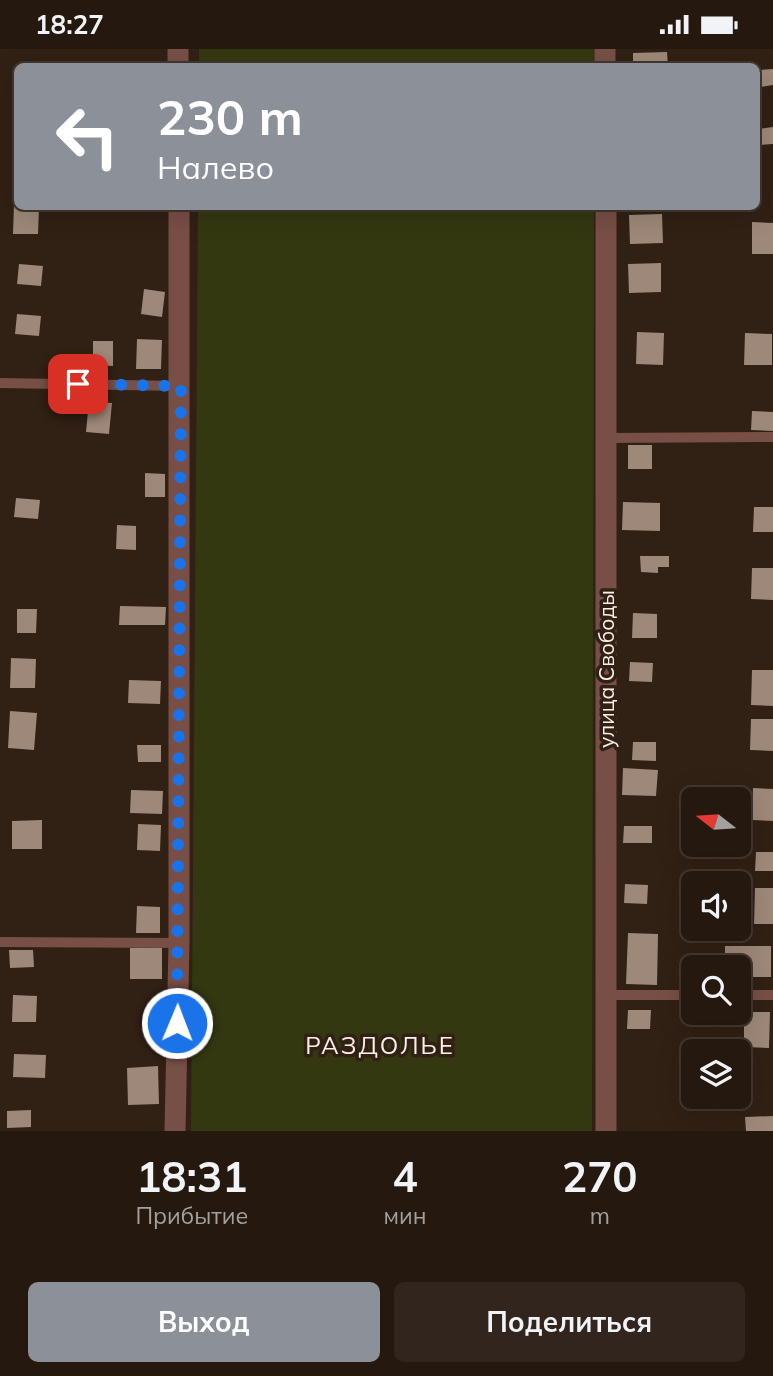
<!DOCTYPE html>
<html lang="ru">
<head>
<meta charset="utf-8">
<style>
	:root { --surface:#25180f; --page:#31251d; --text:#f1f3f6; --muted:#a3a09e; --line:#42372f; --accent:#8c9099 }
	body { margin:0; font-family:Mulish,sans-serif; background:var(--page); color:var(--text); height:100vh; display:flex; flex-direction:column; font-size:26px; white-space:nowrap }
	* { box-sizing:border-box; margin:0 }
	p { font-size:23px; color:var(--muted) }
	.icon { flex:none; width:38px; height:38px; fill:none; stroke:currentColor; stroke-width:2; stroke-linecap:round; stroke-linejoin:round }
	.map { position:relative; height:1082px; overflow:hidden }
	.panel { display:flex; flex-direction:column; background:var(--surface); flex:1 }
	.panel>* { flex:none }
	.hud { position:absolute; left:14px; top:14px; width:746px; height:147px; border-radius:10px; box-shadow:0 7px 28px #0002,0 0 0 2px var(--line); background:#8c9099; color:#fff; overflow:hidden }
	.needle { width:46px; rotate:287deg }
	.controls { position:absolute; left:681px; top:738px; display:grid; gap:14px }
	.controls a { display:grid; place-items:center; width:70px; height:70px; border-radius:10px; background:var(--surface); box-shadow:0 7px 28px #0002,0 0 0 2px var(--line); font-size:35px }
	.pin { position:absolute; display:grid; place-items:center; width:60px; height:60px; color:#fff; margin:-30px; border-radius:14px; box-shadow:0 4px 10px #0006 }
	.me { position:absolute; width:77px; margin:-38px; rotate:1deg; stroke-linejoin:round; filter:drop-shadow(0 0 5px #0008) }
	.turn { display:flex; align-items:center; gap:24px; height:147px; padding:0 28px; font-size:32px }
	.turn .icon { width:91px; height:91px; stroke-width:2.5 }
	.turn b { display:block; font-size:49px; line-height:60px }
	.eta { display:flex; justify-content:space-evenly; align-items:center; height:119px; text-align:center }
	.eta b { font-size:42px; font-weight:700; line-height:49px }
	.cta { display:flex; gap:14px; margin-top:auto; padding:14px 28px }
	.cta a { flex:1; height:80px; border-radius:10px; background:var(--accent); color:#fff; font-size:28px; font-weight:700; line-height:80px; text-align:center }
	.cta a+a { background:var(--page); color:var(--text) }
	.status { display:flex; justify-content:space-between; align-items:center; height:49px; padding:0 35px; background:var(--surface); direction:ltr }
	.status svg { height:19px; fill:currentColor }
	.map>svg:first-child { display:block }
	.green { fill:#343811 }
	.building { fill:#9d8879 }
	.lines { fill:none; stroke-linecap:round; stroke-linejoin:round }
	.service { stroke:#774f46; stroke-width:10 }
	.minor { stroke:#774f46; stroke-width:21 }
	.route { stroke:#1a73e8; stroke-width:12; stroke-dasharray:0 21.6 }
	.labels { text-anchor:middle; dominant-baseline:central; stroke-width:7; stroke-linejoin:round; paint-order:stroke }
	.street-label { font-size:21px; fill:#fbefe7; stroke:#312014 }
	.quarter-label { font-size:24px; letter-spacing:2px; fill:#fbefe7; stroke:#312014 }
</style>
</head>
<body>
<div class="status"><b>18:27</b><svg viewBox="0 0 49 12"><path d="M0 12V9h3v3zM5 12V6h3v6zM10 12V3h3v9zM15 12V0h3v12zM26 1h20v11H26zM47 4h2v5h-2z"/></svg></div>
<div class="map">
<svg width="773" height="1082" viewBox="0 0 773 1082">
	<rect width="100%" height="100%" fill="#312014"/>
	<!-- green -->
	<path class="green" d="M199,0H594V17L199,18Z
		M198,158H594L592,1082H191Z"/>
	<!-- building -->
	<path class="building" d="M667,3L668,18H633V4Z
		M773,20V36L761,38L760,21Z
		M773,78V95L759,96L758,80Z
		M14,155H18V158H39L38,185H13Z
		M662,165L663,194L630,195L629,166Z
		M752,173L773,174V205H752Z
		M661,214V243L629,244L628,215Z
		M19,215L43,217L41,237L17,235Z
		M144,240L165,243L162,268L141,265Z
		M17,265L41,267L39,287L15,285Z
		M637,283L664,284L663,316L636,315Z
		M745,284L772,285V316H744Z
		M137,290L162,291L161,320H136Z
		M93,292H113V317L93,316Z
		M89,352L112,354L109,385L86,383Z
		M752,362L773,363V382L751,381Z
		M628,396H652V420H628Z
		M145,424L165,425V448H145Z
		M16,449L40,451L38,470L14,468Z
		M623,453L660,454V482L622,481Z
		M754,458H773V483H753Z
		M117,476L136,477V501L116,500Z
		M640,507H669V518H658V524L641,523Z
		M752,519H773V551L751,550Z
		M120,557L166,558L165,576H119Z
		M17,560H37L36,584H17Z
		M633,564L657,565V589H632Z
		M11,609L36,610L35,639H10Z
		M630,613L653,614L652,633L629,632Z
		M752,621H773V657L751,656Z
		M129,631L161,632L160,655L128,654Z
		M10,662L37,664L34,701L8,699Z
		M751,670H773V702L750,701Z
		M633,693H656V712L632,711Z
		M137,696H161V713H138Z
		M623,719L658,721L656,747L622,746Z
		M753,739L773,740V772L752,771Z
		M131,741L163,742L162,765L130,764Z
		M42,771V800H12V772Z
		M138,775L161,776L160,802L137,801Z
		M624,777H652V794H623Z
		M756,803H773V822H755Z
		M625,835L648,836L647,855L624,854Z
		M755,839H773V875H754Z
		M137,857L160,858V884H136Z
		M628,884L658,885L657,936L626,935Z
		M725,897H771V928H738V919H725Z
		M130,899H162V930H130Z
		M9,901H33L34,918L10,919Z
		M13,946L37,947L36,973H12Z
		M628,961H651L650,980H627Z
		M744,963H770L769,999L744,998Z
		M14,1005L46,1006L45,1029L13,1028Z
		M158,1017L159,1055L128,1056L127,1019Z
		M31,1061V1078L7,1079V1062Z
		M773,1067V1082H746L745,1068Z"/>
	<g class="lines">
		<!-- service -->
		<path class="service" d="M0,334L181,337
			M606,389L773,388
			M0,893L179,894
			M607,946H693
			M738,946H773"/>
		<!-- minor -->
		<path class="minor" d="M178,0V18
			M605,0V18
			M606,158V1082
			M175,1082L179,894V158"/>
	</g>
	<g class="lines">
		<!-- route -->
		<path class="route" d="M78,335L181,337L177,974"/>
	</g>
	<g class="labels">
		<!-- street labels -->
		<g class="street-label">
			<text transform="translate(606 620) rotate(-90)">улица Свободы</text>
		</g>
		<!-- quarter labels -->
		<g class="quarter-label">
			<text x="380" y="996">РАЗДОЛЬЕ</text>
		</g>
	</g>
</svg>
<div class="controls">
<a><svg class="needle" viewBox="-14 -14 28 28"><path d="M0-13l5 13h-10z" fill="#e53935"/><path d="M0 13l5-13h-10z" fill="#a3a09e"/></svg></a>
<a><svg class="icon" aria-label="sound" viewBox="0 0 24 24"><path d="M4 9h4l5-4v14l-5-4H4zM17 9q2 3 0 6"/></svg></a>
<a><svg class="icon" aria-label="search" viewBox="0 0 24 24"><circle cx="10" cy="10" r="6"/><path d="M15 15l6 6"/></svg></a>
<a><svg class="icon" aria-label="layers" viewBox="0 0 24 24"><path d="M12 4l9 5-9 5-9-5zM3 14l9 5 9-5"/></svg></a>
</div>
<div class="pin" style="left:78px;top:335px;background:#d93025"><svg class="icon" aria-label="arrive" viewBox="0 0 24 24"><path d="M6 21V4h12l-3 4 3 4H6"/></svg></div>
<svg class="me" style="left:177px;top:974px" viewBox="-20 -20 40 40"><circle r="17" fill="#1a73e8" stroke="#fff" stroke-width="3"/><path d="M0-11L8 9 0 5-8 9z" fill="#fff"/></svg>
<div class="hud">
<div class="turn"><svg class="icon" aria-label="left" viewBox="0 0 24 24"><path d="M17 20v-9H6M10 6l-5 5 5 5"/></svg><div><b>230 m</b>Налево</div></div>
</div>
</div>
<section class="panel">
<div class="eta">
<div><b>18:31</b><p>Прибытие</p></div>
<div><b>4</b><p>мин</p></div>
<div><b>270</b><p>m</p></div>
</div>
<div class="cta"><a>Выход</a><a>Поделиться</a></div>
</section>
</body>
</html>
